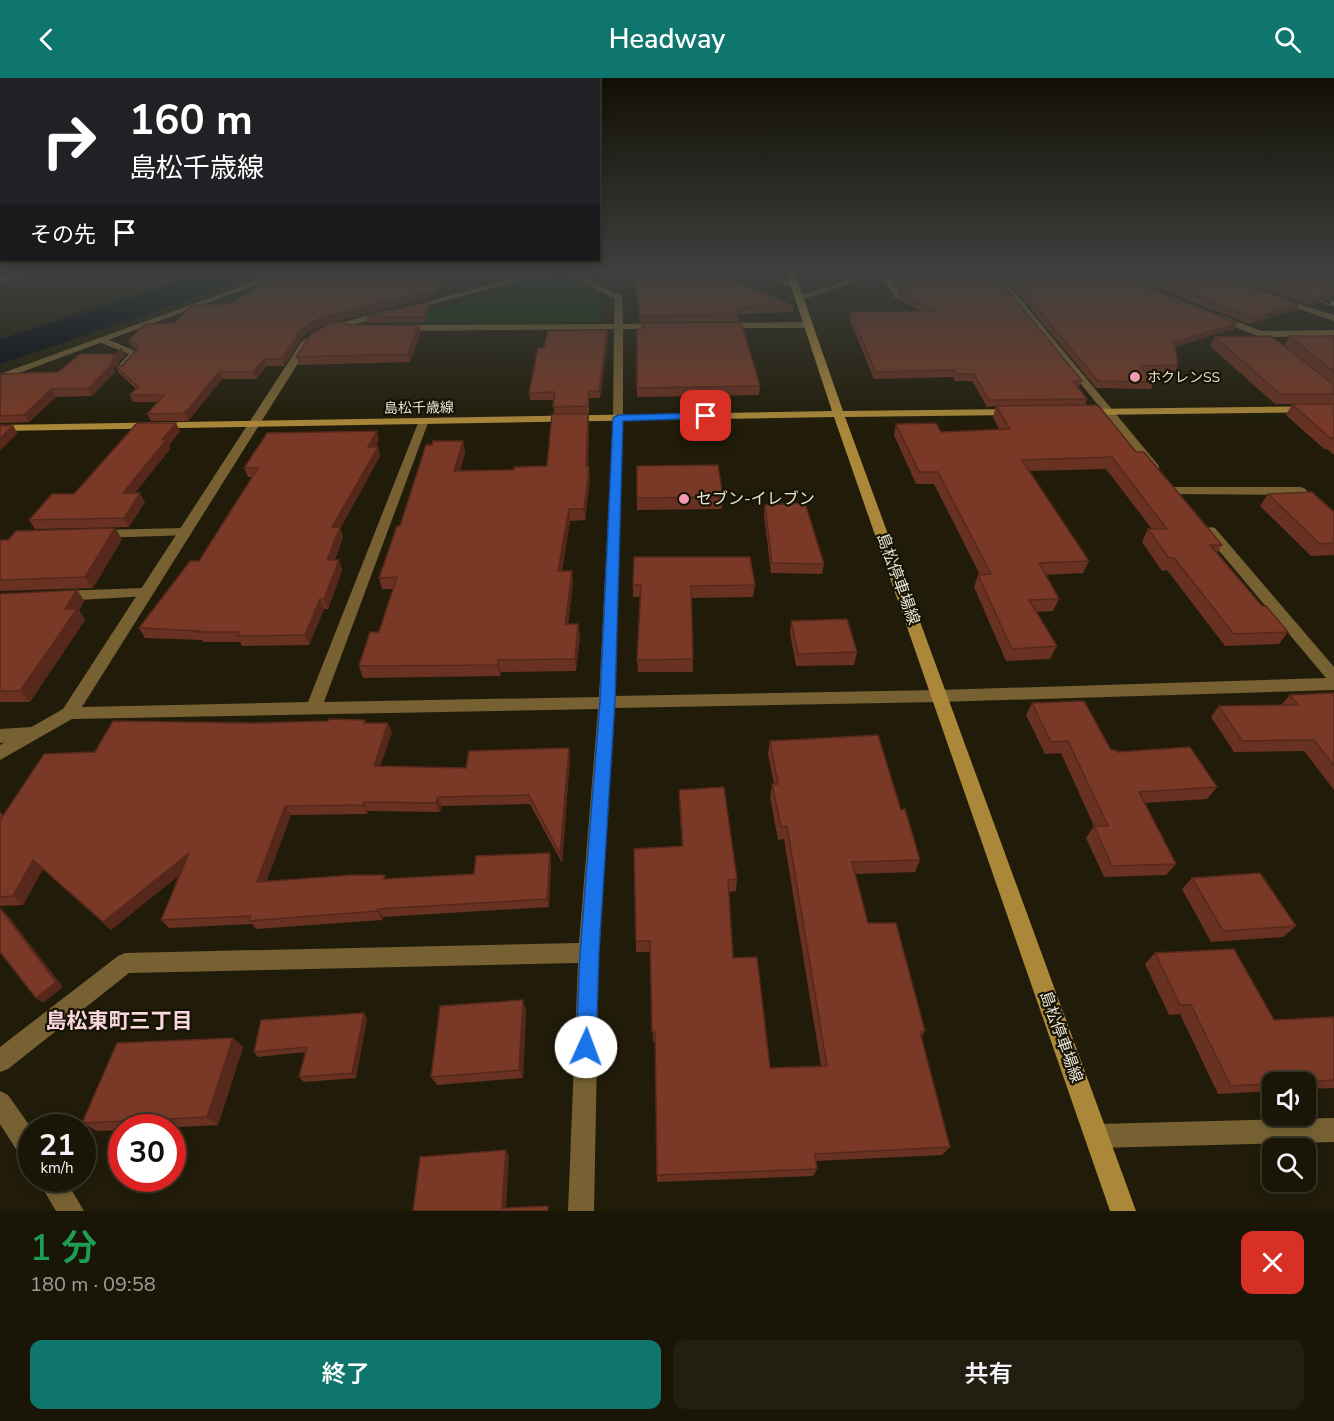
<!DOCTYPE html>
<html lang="ja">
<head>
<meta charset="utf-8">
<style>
	:root { --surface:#191507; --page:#221e11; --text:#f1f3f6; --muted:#9f9f9b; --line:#373428; --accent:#0f766e }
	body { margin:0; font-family:"Nunito Sans","Noto Sans JP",sans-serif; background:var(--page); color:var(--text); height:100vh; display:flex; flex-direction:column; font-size:22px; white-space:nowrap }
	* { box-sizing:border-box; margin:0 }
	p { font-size:20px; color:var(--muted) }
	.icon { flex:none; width:33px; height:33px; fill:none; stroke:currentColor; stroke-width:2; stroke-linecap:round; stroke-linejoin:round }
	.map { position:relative; height:1133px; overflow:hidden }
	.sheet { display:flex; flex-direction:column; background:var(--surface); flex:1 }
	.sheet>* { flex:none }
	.guide { position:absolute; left:0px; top:0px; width:600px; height:183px; box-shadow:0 3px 9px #0003,0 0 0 2px var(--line); background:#202124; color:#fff; overflow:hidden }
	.fabs { position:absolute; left:1262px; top:994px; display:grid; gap:12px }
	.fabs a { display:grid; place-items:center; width:54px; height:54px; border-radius:12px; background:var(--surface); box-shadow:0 3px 9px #0003,0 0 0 2px var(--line); font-size:30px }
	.speed { position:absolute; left:18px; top:1036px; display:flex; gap:12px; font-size:30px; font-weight:700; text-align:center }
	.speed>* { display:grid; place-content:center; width:78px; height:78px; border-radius:50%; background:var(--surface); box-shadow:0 3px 9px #0003,0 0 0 2px var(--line); line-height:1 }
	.speed small { font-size:15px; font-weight:400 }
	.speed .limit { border:9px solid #d22; background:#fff; color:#111 }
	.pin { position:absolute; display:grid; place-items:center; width:51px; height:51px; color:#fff; margin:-26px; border-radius:12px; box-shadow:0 3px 9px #0006 }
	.me { position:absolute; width:66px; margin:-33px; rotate:2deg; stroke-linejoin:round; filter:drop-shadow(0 0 4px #0008) }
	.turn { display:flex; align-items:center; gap:21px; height:126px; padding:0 30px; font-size:27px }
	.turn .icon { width:78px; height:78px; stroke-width:2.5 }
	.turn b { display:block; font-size:42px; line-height:51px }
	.then { display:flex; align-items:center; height:57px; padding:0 30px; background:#0003; gap:12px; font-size:22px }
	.round { display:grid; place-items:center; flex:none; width:63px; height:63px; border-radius:12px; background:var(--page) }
	.overview { display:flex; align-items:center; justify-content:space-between; height:102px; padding:0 30px }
	h1 { font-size:36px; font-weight:600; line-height:45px; color:#1e9e55 }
	.cta { display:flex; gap:12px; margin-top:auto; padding:12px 30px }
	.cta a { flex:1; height:69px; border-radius:12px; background:var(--accent); color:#fff; font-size:24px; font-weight:600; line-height:69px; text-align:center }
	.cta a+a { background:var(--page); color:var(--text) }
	header { display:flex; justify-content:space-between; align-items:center; height:78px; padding:0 30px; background:var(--accent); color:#fff; font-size:27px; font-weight:600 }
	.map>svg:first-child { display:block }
	.green { fill:#0f310c }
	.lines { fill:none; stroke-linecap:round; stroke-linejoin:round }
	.river { fill:#000712; fill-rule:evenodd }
	.lane { fill:#776133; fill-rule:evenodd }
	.street { fill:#776133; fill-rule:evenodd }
	.secondary { fill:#ab8839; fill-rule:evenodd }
	.rail-casing { stroke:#7e7a6a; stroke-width:4.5 }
	.rail { stroke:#171302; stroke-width:3; stroke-dasharray:8; stroke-linecap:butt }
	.wall { fill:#683121 }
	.shaded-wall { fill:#55281b }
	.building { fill:#793926; stroke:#55281b; stroke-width:1.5 }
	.route { fill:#1a73e8; stroke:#114b97; stroke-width:1.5 }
	.poi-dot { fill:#f19ab3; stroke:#171302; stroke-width:2 }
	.labels { text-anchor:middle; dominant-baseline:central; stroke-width:4.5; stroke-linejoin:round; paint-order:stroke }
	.far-poi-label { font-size:14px; fill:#e7e4d8; stroke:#171302; text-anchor:start }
	.far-street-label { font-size:14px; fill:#e7e4d8; stroke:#171302 }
	.poi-label { font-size:16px; fill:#e7e4d8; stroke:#171302; text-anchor:start }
	.street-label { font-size:16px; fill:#e7e4d8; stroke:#171302 }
	.near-neighbourhood-label { font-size:21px; font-weight:bold; fill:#fad7e0; stroke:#171302 }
</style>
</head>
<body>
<header><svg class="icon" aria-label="back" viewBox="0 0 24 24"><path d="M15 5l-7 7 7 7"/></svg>Headway<svg class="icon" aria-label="search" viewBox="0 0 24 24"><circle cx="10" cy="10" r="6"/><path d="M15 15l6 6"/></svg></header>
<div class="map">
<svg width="1334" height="1133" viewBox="0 0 1334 1133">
	<rect width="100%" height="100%" fill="#211c09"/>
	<!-- green -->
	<path class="green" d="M552,200L577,206L604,222L601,244L394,246L383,243Z"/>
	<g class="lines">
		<!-- river -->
		<path class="river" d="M209,193H258L253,200L0,286V261Z"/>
		<!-- lane -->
		<path class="lane" d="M878,193H886L902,218L901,220H895Z
			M99,260H105L140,275L126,290H120L118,288L129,276L99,264Z
			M1175,409H1300L1304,410L1334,438V449L1330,448L1297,417L1171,416L1169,413Z
			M185,450L190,451L191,454L190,457L98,460L92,456L98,452Z
			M144,510L151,515L149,518L60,523L53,518L60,513Z
			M31,649L37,651L39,656L37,661L0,665V651Z"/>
		<!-- street -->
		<path class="street" d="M15,193H25L0,205V200Z
			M284,193H294L0,302V296Z
			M542,193H554L411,232L407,229Z
			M562,193H571L622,218L623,246L662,245L667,248L662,251H623V340L615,618L940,612L1326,600L1205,456L1204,453L1210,449L1215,450L1334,589V612L940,624L615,630L599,875L594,1133H568L578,885L129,895L8,991L0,994V969L118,878L125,875L579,865L598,631L72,641L0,682V667L63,631L302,263L307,260L312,263L82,629L308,624L418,345L423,342L428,345L324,624L599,619L613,340L614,251L401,253L396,250L401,247L614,246L615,221Z
			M752,193H762L799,208L792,210Z
			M874,193H885L802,222L795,220Z
			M989,193H997L1159,388V392H1151Z
			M1276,219L1334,237V243L1276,223Z
			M388,232L391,233V237L327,253L322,250Z
			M1215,237H1221L1261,253L1334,252V258L1268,259L1283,272L1278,275L1257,258L1215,241Z
			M722,245L809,244L814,247L809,250H719L717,248Z
			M0,1013L8,1017L32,1051V1085L23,1082L0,1046Z
			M1334,1040V1064L1097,1070L1088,1067L1085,1058L1088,1049L1097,1046Z
			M37,1101H65L84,1133H56Z"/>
		<!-- secondary -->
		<path class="secondary" d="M786,193H794L843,333L1013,331L1018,334L1013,337L845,339L1136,1133H1110L834,339L0,353V347L832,333Z
			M1334,328V334L1085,337L1080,334L1085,331Z"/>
		<defs>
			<path id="rail" d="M1308,217L1334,226"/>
		</defs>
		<!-- rail casing -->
		<use href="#rail" class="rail-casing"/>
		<!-- rail -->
		<use href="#rail" class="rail"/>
	</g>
	<!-- wall -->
	<path class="wall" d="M297,193H501L498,200H454L453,202H447L442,212L437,213L435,218L322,247L304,257L284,288H267L256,301H222L188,343H151L147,336L158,324H133L130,317L136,311L119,295L116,288H122L137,271L132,269L129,262L230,226L293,197Z
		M622,193H715L794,228L793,234L738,236V243L640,244L633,198Z
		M830,193H868L847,200Z
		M887,193H992L1082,303L1078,310L1087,321L1085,327L1136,374L1222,467L1217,475L1262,528L1288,554L1279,566L1225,568L1167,492L1162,493L1142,464L1148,451H1152L1106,391L1029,393L1089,483L1083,495L1045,497L1059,521L1053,533L1036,534L1057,568L1050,581L1006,583L974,509L978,497H980L934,406H916L894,357L896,346L941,354L999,351L993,339L996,328L987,329L972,303H955L953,299L874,301L849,240L850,234H924L898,222L899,216L903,215Z
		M1000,193H1108L1234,251L1175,269L1178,287L1175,294H1146L1154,304L1151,311L1096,310Z
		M1114,193H1207L1299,226L1296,232L1249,246Z
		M1213,193H1298L1334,204V220L1311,227Z
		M1303,193H1334V202Z
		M431,228L425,244L368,245L367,239Z
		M642,245L760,308L759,317L637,319V251H642Z
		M348,247H419L421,255L410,284L299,287L296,279Z
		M607,252L608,259L600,320H589V336H588L589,346L588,389L590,400L585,442L570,443L562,493L573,504L568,546H578L580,558L576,593L501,594L500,598L363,600L359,588L379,554L393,511H382L379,500L432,367L463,363L465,374L460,393L514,392L547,388L554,336V322H530L529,315L544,270Z
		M1289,258H1334V377L1327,371H1324L1286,337L1292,326H1309H1275L1210,268L1215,259L1284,268Z
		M125,277L114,290L115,294L92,318L56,319L29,344L0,345V297L58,294Z
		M180,353L169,367L170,371L135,415L145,424L129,449L35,451L29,442Z
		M379,362L376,369H378L380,378L340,451L343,459L335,482L342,492L328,531H324L309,567L242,568L240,564H203L202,562L145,560L139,550L199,483L252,399H248L244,390Z
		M1268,416L1334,434V477L1311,478L1260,428Z
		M723,419L722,431L637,432V420Z
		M765,427L824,486L822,496L771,495L764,437Z
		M122,461L93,510L0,513V462Z
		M633,507H755L753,519L691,520L693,594H638L637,582L640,519H633Z
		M77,512L84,523L79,532L85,542L30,624H0V516Z
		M791,543L857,574L854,587L796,588L790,555Z
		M1334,615V712L1304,673L1234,674L1211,639L1219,628L1281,627L1290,617Z
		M1032,625L1111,672L1217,709L1207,721L1144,725L1176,786L1166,797L1104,799L1086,760L1094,748L1061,675L1045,676L1026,637Z
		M365,642L366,645L392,654L380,688L466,690L570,680L562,785L530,726L441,728L440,734L368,733L367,736L291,737L266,804L387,801L474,796L551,784L549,829L383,839L382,842L256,851L252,846L169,850L161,842L179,797L111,852L43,791L23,827L0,828V734L3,738L95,674L253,645Z
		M770,663L901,732L920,782L915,794L855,796L868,845L925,953L921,959L950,1069L942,1077L816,1083L817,1091L813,1098L657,1104L656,964H653L651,874H636V863L682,768L679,724V712L737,801L736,813L729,814L733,880L770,990L821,988L784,761L778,762L770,719L772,706H774L768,676Z
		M1192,800L1296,848L1283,859L1211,864L1182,811Z
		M1155,875L1274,942L1334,939V1010L1305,1011V1005H1272V1013L1218,1016L1180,936L1169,937L1145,886Z
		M526,932L523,1000L437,1007L431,999Z
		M367,940L356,1000L304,1004L299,999L305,974L258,979L254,974Z
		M243,969L218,1047L161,1050H122V1052L97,1053L82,1045Z"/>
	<!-- shaded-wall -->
	<path class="shaded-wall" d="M497,193H501L498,200L497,194Z
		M852,193H868L847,200L848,194Z
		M446,196L447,202L442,212L437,213L435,218L322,247L304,257L284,288L282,281L302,250L320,240L436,207Z
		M1334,215V220L1311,227L1315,221Z
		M430,223L431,228L425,244L424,239Z
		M1299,226L1296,232L1249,246L1253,240Z
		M1237,245L1234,251L1171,270L1174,264Z
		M419,247L421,255L410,284L408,276Z
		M607,252L608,259L600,320L599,313Z
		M122,270L125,277L114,290L115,294L92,318L88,311Z
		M264,281L267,288L256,301L253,294Z
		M219,294L222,301L188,343L185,335Z
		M51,311L56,319L29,344L24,337Z
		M588,336L589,346L587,400L586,389Z
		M176,345L180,353L169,367L170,371L128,423L123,415Z
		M13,348L18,355L0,373V360Z
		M377,353L379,362L371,379L368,369Z
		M463,363L465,374L457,404L454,393Z
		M378,369L380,378L340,451L343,459L331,492L327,482L332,449Z
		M589,389L590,400L585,442L584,431Z
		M140,415L145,424L129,449L124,440Z
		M569,431L570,443L560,504L558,493Z
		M115,450L122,461L93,510L85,499Z
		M339,482L342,492L328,531L324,521Z
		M572,493L573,504L566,558L565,546Z
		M77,512L84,523L79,532L85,542L30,624L20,613L65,531Z
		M320,521L324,531L309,567L305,557Z
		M578,546L580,558L576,593L575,581Z
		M498,582L501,594L500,598L498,587Z
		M388,645L392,654L377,697L374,688Z
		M569,670L570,680L562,785L560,776Z
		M438,719L441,728L440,734L436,725Z
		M364,724L368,733L367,736L363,727Z
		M285,728L291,737L263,813L257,804Z
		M189,775L196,784L111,852L103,844Z
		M550,775L551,784L549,829L547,821Z
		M33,782L43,791L23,827L13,818Z
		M0,830L6,835L63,909L43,925L36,920Z
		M378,831L383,839L382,842L378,833Z
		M523,922L526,932L523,1000L519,992Z
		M364,935L367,940L356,1000L352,995Z
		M233,960L243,969L218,1047L207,1039Z
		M506,1072L509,1078L506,1133L502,1130Z"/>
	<!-- building -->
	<path class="building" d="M297,193H497V194H453L452,196H446L441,205L436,207L434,212L320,240L302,250L282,281H264L253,294H219L185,335L147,336L164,317H130L138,309L116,288H122L138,270V266L129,262L145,246L175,245L192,227L230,226L275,198L293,197Z
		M633,193H715L794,228L736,230L738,237L640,238L633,195L636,194Z
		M892,193H992L1082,303H1073L1087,321L989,322L974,296H957L954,292L876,294L850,234H939L899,216L904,215L905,211Z
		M1006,193H1108L1237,245L1174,264L1178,287L1140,288L1154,304L1098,303Z
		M1131,193H1207L1299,226L1253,240Z
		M1232,193H1298L1334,204V215L1315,221Z
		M430,223L424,239H367Z
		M342,243L348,247H419L408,276L296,279L311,256L327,247Z
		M741,244L760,308L637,310V251H643L642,245Z
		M607,252L599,313H589L588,328L553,329L555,314L529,315L538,270H544L548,253Z
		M1271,258L1334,307V316H1280L1215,259Z
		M1289,258H1334V294Z
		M122,270L111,282L112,286L88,311H51L24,337L0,338L1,296L58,294L80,276H115Z
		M1292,326H1334V360H1330Z
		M1098,327L1136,374H1144L1222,467H1210L1262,528H1266L1288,554L1234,556L1174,480H1169L1148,451H1167L1112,379L1022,382L1089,483L1039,485L1059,521L1029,522L1057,568L1012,571L978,497L991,496L938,394H919L896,346L936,345L941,354L1010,351L996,328Z
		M552,336H588L586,389H589L584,431H569L558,493H572L565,546H578L575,581L498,582V587L359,588L370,554H379L397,499L379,500L397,448H400L426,367H432L433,363H463L454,393L514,392V389L547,388Z
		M137,345H176L162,362H166L123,415H140L124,440L29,442L52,416H74Z
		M0,347L13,348L0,360Z
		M377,353L368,369H378L332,449H340L327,482H339L324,521H320L305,557L237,558L240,554H198L199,553L139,550L190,483H199L258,390H244L267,355Z
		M718,387L723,419L637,420V388Z
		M1312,414L1334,434V465L1320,466L1268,416Z
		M805,425L824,486L772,485L765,427Z
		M115,450L85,499L0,502V462H8L16,453Z
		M634,479H750L755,507L691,508L693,581L637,582L641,507H633Z
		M77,512L65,531H77L20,613H0V516Z
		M847,541L857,574L798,576L791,543Z
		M1334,615V688L1314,662L1242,663L1219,628L1298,627L1290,617Z
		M1084,623L1111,672H1116L1117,674L1190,669L1217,709L1139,714L1176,786L1112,788L1094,748H1108L1068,663L1051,664L1032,625Z
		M329,641L365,642L364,645H388L374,688L466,690L469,673L569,670L560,776L529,717L438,719L436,725L364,724L363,727L285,728L257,804L353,797H385L384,801L474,796L476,778L550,775L547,821L378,831V833L249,843L251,838L161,842L189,775L103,844L33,782L13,818L0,819V740L1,741L44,676L95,674L113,643L253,645L328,643Z
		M878,657L901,732L905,731L920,782L852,784L868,845H896L925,953L920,954L950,1069L815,1076L817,1091L657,1097L655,954H652L650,863H636L634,771L683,768L679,712L724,709L737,801L728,802L733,880L757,879L770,990L827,988L787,748L781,749L772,706H778L770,663Z
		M1260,795L1296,848L1223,853L1192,800Z
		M0,830L56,904L36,920L0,874Z
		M1234,871L1274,942L1334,939V1002L1231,1008L1191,927H1180L1155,875Z
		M523,922L519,992L431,999L440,928Z
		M364,935L352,995L299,999L307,969L254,974L261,942Z
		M233,960L207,1039L82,1045L117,965Z
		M506,1072L502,1130L548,1128V1133H413L420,1079Z"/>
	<!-- sky -->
	<linearGradient id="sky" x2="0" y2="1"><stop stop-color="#120f05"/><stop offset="0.55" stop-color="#3d403e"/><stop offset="1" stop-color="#3d403e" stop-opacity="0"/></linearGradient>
	<rect width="1334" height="351" fill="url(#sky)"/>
	<!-- route -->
	<path class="route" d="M706,335L711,338L710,340L623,343L615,623L599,875L596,969L593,976L586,979L579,976L576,969L580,875L600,623L613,340L618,337Z"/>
	<!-- markers -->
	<g class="poi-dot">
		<circle cx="1135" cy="299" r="6"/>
		<circle cx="684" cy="421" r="6"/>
	</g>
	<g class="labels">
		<!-- far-poi labels -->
		<g class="far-poi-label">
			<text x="1147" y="299">ホクレンSS</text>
		</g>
		<!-- far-street labels -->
		<g class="far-street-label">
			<text transform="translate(419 330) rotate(-1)">島松千歳線</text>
		</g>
		<!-- poi labels -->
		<g class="poi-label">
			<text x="696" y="421">セブン-イレブン</text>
		</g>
		<!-- street labels -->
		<g class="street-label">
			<text transform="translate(898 501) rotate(70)">島松停車場線</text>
			<text transform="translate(1061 959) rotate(70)">島松停車場線</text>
		</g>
		<!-- near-neighbourhood labels -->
		<g class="near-neighbourhood-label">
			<text x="119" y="943">島松東町三丁目</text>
		</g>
	</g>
</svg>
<div class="fabs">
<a><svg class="icon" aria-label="sound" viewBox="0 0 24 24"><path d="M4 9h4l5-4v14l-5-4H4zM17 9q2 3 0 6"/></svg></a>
<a><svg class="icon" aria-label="search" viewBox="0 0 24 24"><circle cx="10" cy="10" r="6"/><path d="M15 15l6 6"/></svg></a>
</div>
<div class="speed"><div>21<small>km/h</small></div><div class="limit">30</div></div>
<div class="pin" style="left:706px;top:338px;background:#d93025"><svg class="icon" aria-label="arrive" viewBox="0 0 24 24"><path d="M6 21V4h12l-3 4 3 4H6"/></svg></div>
<svg class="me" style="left:586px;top:969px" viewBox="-20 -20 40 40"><circle r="19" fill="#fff"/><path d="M0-13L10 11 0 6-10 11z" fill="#1a73e8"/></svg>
<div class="guide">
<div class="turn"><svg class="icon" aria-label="right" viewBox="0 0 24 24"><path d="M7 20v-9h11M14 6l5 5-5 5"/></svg><div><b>160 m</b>島松千歳線</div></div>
<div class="then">その先<svg class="icon" aria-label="arrive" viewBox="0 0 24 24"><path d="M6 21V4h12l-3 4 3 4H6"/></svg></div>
</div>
</div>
<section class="sheet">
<div class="overview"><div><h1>1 分</h1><p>180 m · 09:58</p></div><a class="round" style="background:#d93025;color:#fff"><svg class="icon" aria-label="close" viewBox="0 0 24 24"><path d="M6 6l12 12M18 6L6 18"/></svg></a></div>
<div class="cta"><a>終了</a><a>共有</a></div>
</section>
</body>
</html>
